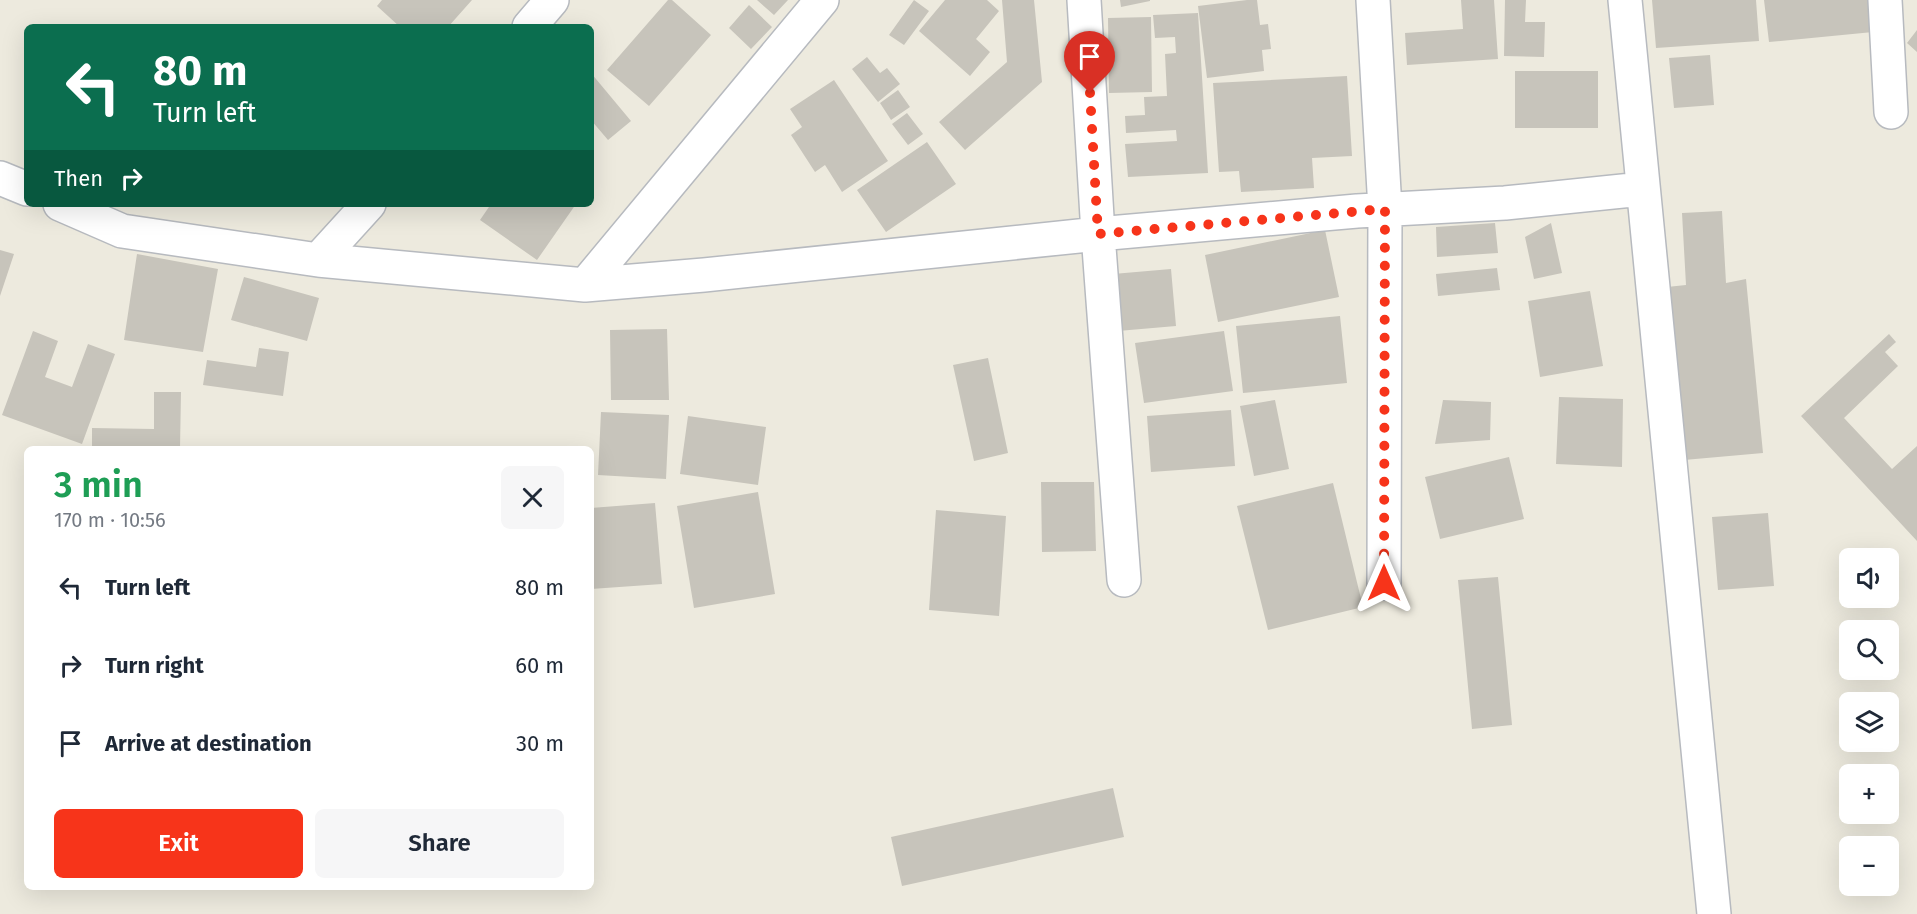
<!DOCTYPE html>
<html lang="en">
<head>
<meta charset="utf-8">
<style>
	:root { --surface:#fff; --page:#f6f6f7; --text:#1f2937; --muted:#747a83; --accent:#f7341a }
	body { margin:0; font-family:"Fira Sans",sans-serif; background:var(--page); color:var(--text); height:100vh; display:flex; flex-direction:column; font-size:22px; white-space:nowrap }
	* { box-sizing:border-box; margin:0 }
	p { font-size:20px; color:var(--muted) }
	.icon { flex:none; width:33px; height:33px; fill:none; stroke:currentColor; stroke-width:2; stroke-linecap:round; stroke-linejoin:round }
	.map { position:relative; flex:1; overflow:hidden }
	.details { position:absolute; left:24px; top:446px; width:570px; height:444px; display:flex; flex-direction:column; background:var(--surface); border-radius:9px; box-shadow:0 6px 24px #0002 }
	.details>* { flex:none }
	.hud { position:absolute; left:24px; top:24px; width:570px; height:183px; border-radius:9px; box-shadow:0 6px 24px #0002; background:#0b6e4f; color:#fff; overflow:hidden }
	.buttons { position:absolute; left:1839px; top:548px; display:grid; gap:12px }
	.buttons a { display:grid; place-items:center; width:60px; height:60px; border-radius:9px; background:var(--surface); box-shadow:0 6px 24px #0002; font-size:30px }
	.pin { position:absolute; display:grid; place-items:center; width:51px; height:51px; color:#fff; margin:-62px -26px; border-radius:50% 50% 50% 0; rotate:-45deg; box-shadow:0 0 6px #0007 }
	.pin .icon { rotate:45deg }
	.me { position:absolute; width:66px; margin:-33px; rotate:0deg; stroke-linejoin:round; filter:drop-shadow(0 0 4px #0008) }
	.turn { display:flex; align-items:center; gap:21px; height:126px; padding:0 30px; font-size:27px }
	.turn .icon { width:78px; height:78px; stroke-width:2.5 }
	.turn b { display:block; font-size:42px; line-height:51px }
	.then { display:flex; align-items:center; height:57px; padding:0 30px; background:#0003; gap:12px; font-size:22px }
	.round { display:grid; place-items:center; flex:none; width:63px; height:63px; border-radius:9px; background:var(--page) }
	.head { display:flex; align-items:center; justify-content:space-between; height:102px; padding:0 30px }
	h1 { font-size:36px; font-weight:600; line-height:45px; color:#1e9e55 }
	.primary-button { display:flex; gap:12px; margin-top:auto; padding:12px 30px }
	.primary-button a { flex:1; height:69px; border-radius:9px; background:var(--accent); color:#fff; font-size:24px; font-weight:600; line-height:69px; text-align:center }
	.primary-button a+a { background:var(--page); color:var(--text) }
	ul { padding:0; list-style:none }
	li { display:flex; align-items:center; gap:18px; height:78px; padding:0 30px }
	li div { flex:1 }
	li b { display:block; font-size:22px }
	li em { font-style:normal }
	.map>svg:first-child { display:block }
	.building { fill:#c7c4bb }
	.lines { fill:none; stroke-linecap:round; stroke-linejoin:round }
	.minor-casing { stroke:#b7babf; stroke-width:36 }
	.minor { stroke:#fff; stroke-width:33 }
	.route { stroke:#f7341a; stroke-width:10; stroke-dasharray:0 18 }
</style>
</head>
<body>
<div class="map">
<svg width="1917" height="914" viewBox="0 0 1917 914">
	<rect width="100%" height="100%" fill="#edeade"/>
	<!-- building -->
	<path class="building" d="M382,0H472L448,27H400L377,6Z
		M668,0H672L711,35L649,106L607,70Z
		M757,0H788L774,15Z
		M914,0L929,11L904,45L889,35Z
		M945,0H987L999,11L976,39L990,52L970,76L919,31Z
		M1002,0H1034L1042,82L965,150L939,122L1007,62Z
		M1120,0H1150V1L1121,7Z
		M1247,0H1257L1260,25L1268,24L1271,49L1262,50L1264,71L1207,78L1198,6Z
		M1461,0H1494L1498,59L1407,65L1405,33L1463,29Z
		M1505,0H1526L1525,22H1545L1544,57L1504,56Z
		M1652,0H1756L1759,41L1656,48Z
		M1764,0H1869L1873,32L1769,42Z
		M749,5L772,27L751,49L729,28Z
		M1198,13L1208,173L1128,177L1125,144L1177,141L1176,130L1126,133L1125,116L1145,115L1144,97L1167,96L1165,54L1176,53L1175,37L1155,38L1153,15Z
		M1151,17L1152,92L1109,93L1108,18Z
		M1917,30V52L1907,43Z
		M1710,55L1714,105L1674,108L1669,58Z
		M867,57L880,73L887,68L900,84L878,102L852,69Z
		M1515,71H1598V128H1515Z
		M591,73L631,121L608,140L591,120Z
		M1347,76L1352,156L1312,158L1314,188L1241,192L1239,171L1219,172L1213,83Z
		M834,80L888,161L842,192L825,165L815,172L791,135L802,127L790,109Z
		M898,90L910,107L891,120L880,103Z
		M907,113L923,134L908,145L892,124Z
		M927,142L956,184L886,232L857,190Z
		M491,204H576L537,260L480,220Z
		M1722,211L1726,283L1746,279L1763,453L1684,460L1667,287L1686,285L1682,213Z
		M1495,223L1498,253L1437,257L1436,227Z
		M1551,223L1562,273L1534,279L1525,237Z
		M1325,230L1339,297L1218,322L1205,255Z
		M0,250L14,254L0,296Z
		M137,254L218,269L203,352L124,340Z
		M1497,268L1500,290L1438,296L1436,274Z
		M1171,269L1176,326L1118,331L1113,274Z
		M244,277L319,298L307,341L231,320Z
		M1590,291L1603,366L1540,377L1528,301Z
		M1340,316L1347,383L1243,393L1236,326Z
		M667,329L669,400H611L610,330Z
		M33,331L58,341L45,377L72,387L88,344L115,354L82,444L2,415Z
		M1224,331L1233,391L1144,403L1135,343Z
		M1889,334L1896,342L1885,352L1898,366L1844,418L1892,469L1917,446V541L1801,416Z
		M259,348L289,352L283,396L203,385L207,360L256,367Z
		M988,358L1008,453L974,461L953,365Z
		M154,392H181L180,448H92V428L154,429Z
		M1559,397L1623,399L1622,467L1556,464Z
		M1275,400L1289,469L1254,476L1240,406Z
		M1443,400L1491,402L1490,440L1435,444Z
		M1231,410L1235,466L1151,472L1147,416Z
		M601,412L669,415L666,479L598,475Z
		M688,416L766,427L758,485L680,474Z
		M1509,457L1524,519L1440,539L1425,477Z
		M1041,482H1094L1096,551L1042,552Z
		M1333,483L1363,607L1268,630L1237,506Z
		M758,492L775,594L694,608L677,506Z
		M655,503L662,584L591,589V508Z
		M936,510L1006,516L999,616L929,610Z
		M1768,513L1774,586L1718,590L1712,517Z
		M1498,577L1512,725L1472,729L1458,580Z
		M1113,788L1124,837L902,886L891,837Z"/>
	<g class="lines">
		<defs>
			<path id="minor" d="M1084,0L1098,234L1124,580
				M1373,0L1385,209L1384,583
				M1625,0L1714,914
				M1885,0L1891,112
				M529,27L552,0
				M0,178L27,189
				M60,204L122,231L318,260L585,285L704,275L1098,234L1357,211L1505,203L1642,189
				M318,260L369,204
				M585,285L822,0"/>
		</defs>
		<!-- minor casing -->
		<use href="#minor" class="minor-casing"/>
		<!-- minor -->
		<use href="#minor" class="minor"/>
	</g>
	<g class="lines">
		<!-- route -->
		<path class="route" d="M1090,93L1098,234L1385,209L1384,583"/>
	</g>
</svg>
<div class="buttons">
<a><svg class="icon" aria-label="sound" viewBox="0 0 24 24"><path d="M4 9h4l5-4v14l-5-4H4zM17 9q2 3 0 6"/></svg></a>
<a><svg class="icon" aria-label="search" viewBox="0 0 24 24"><circle cx="10" cy="10" r="6"/><path d="M15 15l6 6"/></svg></a>
<a><svg class="icon" aria-label="layers" viewBox="0 0 24 24"><path d="M12 4l9 5-9 5-9-5zM3 14l9 5 9-5"/></svg></a>
<a>+</a>
<a>−</a>
</div>
<div class="pin" style="left:1090px;top:93px;background:#d93025"><svg class="icon" aria-label="arrive" viewBox="0 0 24 24"><path d="M6 21V4h12l-3 4 3 4H6"/></svg></div>
<svg class="me" style="left:1384px;top:583px" viewBox="-20 -20 40 40"><path d="M0-17L14 15 0 8-14 15z" fill="#f7341a" stroke="#fff" stroke-width="4"/></svg>
<div class="hud">
<div class="turn"><svg class="icon" aria-label="left" viewBox="0 0 24 24"><path d="M17 20v-9H6M10 6l-5 5 5 5"/></svg><div><b>80 m</b>Turn left</div></div>
<div class="then">Then<svg class="icon" aria-label="right" viewBox="0 0 24 24"><path d="M7 20v-9h11M14 6l5 5-5 5"/></svg></div>
</div>
<section class="details">
<div class="head"><div><h1>3 min</h1><p>170 m · 10:56</p></div><a class="round"><svg class="icon" aria-label="close" viewBox="0 0 24 24"><path d="M6 6l12 12M18 6L6 18"/></svg></a></div>
<ul>
<li><svg class="icon" aria-label="left" viewBox="0 0 24 24"><path d="M17 20v-9H6M10 6l-5 5 5 5"/></svg><div><b>Turn left</b></div><em>80 m</em></li>
<li><svg class="icon" aria-label="right" viewBox="0 0 24 24"><path d="M7 20v-9h11M14 6l5 5-5 5"/></svg><div><b>Turn right</b></div><em>60 m</em></li>
<li><svg class="icon" aria-label="arrive" viewBox="0 0 24 24"><path d="M6 21V4h12l-3 4 3 4H6"/></svg><div><b>Arrive at destination</b></div><em>30 m</em></li>
</ul>
<div class="primary-button"><a>Exit</a><a>Share</a></div>
</section>
</div>
</body>
</html>
